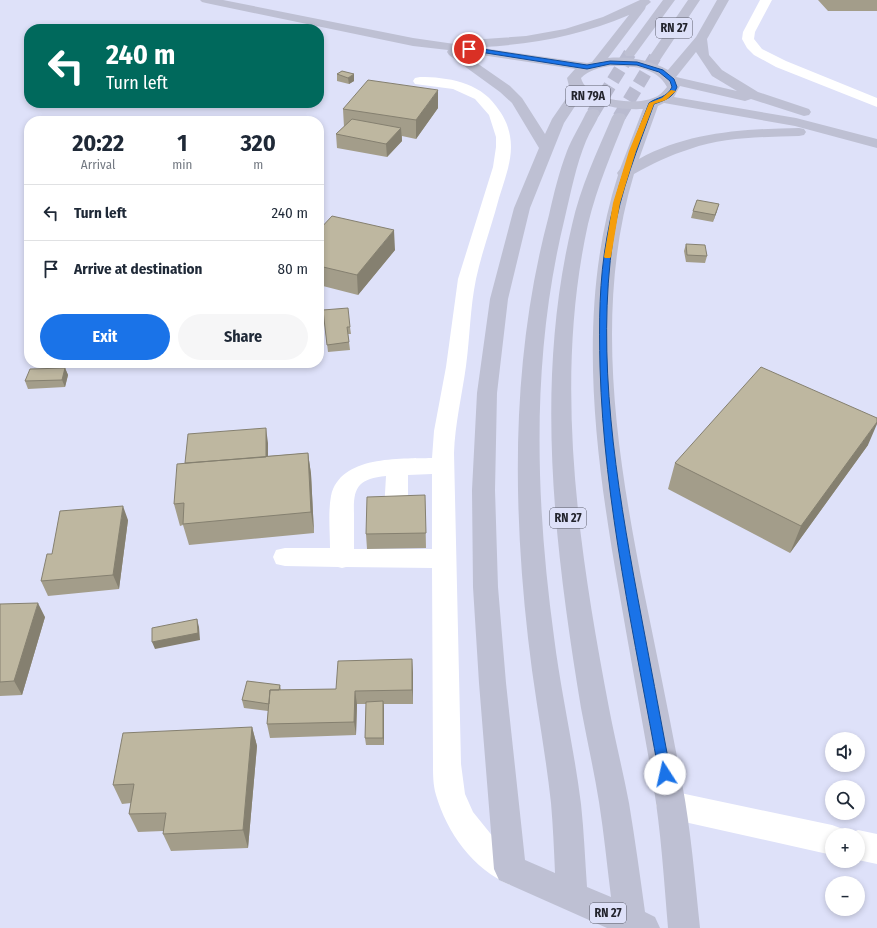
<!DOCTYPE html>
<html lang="en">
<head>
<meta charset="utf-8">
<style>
	:root { --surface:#fff; --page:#f6f6f7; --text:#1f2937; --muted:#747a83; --line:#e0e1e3; --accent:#1a73e8 }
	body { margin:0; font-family:"Fira Sans Condensed",sans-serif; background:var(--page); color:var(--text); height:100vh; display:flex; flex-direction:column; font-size:15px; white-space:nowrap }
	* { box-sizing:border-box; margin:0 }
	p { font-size:13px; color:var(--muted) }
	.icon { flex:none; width:22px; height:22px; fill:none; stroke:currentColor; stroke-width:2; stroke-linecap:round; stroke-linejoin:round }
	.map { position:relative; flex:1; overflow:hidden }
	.panel { position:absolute; left:24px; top:116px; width:300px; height:252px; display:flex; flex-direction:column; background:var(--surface); border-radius:16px; box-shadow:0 2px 6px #0003 }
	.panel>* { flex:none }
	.banner { position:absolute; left:24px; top:24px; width:300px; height:84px; border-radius:16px; box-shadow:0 2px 6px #0003; background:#00695c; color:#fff; overflow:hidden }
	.buttons { position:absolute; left:825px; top:732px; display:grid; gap:8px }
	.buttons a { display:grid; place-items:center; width:40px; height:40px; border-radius:50%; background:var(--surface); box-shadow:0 2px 6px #0003; font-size:20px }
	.pin { position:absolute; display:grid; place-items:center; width:34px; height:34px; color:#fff; margin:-17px; border:2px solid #fff; border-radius:50%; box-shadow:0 1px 4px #0007 }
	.me { position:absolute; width:44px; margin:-22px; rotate:350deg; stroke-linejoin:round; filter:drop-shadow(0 0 3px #0008) }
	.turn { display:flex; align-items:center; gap:14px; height:84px; padding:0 16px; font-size:18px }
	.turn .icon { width:52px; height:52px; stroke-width:2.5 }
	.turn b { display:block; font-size:28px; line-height:34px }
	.eta { display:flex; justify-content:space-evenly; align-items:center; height:68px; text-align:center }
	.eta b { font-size:24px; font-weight:700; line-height:28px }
	.button { display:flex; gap:8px; margin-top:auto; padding:8px 16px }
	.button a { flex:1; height:46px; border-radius:24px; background:var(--accent); color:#fff; font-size:16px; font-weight:700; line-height:46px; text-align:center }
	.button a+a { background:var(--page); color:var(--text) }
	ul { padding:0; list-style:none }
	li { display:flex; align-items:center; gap:12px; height:56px; padding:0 16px; border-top:1px solid var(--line) }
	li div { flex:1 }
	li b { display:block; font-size:15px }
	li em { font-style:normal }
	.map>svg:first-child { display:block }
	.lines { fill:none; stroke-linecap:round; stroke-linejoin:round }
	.major-tunnel { stroke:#b9bbd0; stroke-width:13; stroke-dasharray:13 6; stroke-linecap:butt }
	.minor { fill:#fff; fill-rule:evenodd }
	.major { fill:#bec0d3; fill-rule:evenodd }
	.wall { fill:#a39d8a }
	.shaded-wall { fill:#858070 }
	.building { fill:#beb7a0; stroke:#858070 }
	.route { fill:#1a73e8; stroke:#114b97 }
	.slow { fill:#f59e0b }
	.labels { text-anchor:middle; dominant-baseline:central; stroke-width:3; stroke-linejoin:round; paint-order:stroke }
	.shield { fill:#dee1f9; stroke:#5b5d6a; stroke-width:1 }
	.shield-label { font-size:12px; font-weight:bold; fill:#23242d }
</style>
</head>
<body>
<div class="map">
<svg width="877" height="928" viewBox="0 0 877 928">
	<rect width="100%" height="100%" fill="#dee1f9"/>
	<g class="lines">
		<!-- major-tunnel -->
		<path class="major-tunnel" d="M593,113L630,53
			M619,117L655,57"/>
		<!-- minor -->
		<path class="minor" d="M760,0H772L755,32L754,39L762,49L786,61L877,98V107L776,67L754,55L747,48L742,39L743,32Z
			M420,77C447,77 479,82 496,106C503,115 508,124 510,136C514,157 505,178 499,198C492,225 482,251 476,279C470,308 470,337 466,366C462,395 455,424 454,453L461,764L465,794L473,812L494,838L521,858L526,869L521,880L510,885C473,869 447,833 436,795C433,785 433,774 433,764L432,568L346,567L342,568L338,567L285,566L276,564L273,557L276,550L285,548H330C330,532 328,512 331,496C340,455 400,459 432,458L434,431L446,367L458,279L493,167L496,147V137L489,115L475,99L453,89L415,84L413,81L415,78ZM432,474V549H354C354,537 354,526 354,514C353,487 358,479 386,476L384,511L388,517L396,520L404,517L408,511V475Z
			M671,791L832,825L843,829L845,835H832V855L671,819L660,815L656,805L660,795Z
			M858,830L877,834V864L858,860V835H847Z"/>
		<!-- major -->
		<path class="major" d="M200,0H223L413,38L587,63L592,62L629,15C582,35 535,44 484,47L480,46L478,43L480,40L484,39L526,36L565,29L603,17L640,0H649L651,2L646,6L645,9L608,58C628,56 650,60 668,70L696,37L717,0H729L707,39L709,55L722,70L758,92L809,109L811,112L809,115L804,116L751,99L745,101L680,86L674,97L796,118L877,139V148L795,126L664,103L658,106L639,159C688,132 744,129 799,128L804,129L806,132L804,135L799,136C763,137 724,137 690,149C670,155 652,164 634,174C593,310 617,455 644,592C657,656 670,719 682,783C691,831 695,880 700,928H668C664,880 661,831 653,783C642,719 630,655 619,591C595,454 575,310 618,175L617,173L620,169L643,109C621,110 601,106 581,97L564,123L530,208L508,299L497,393L495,490L498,587L506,683L525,860L555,873C554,850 553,826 551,803C545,748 534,693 528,638C512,496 512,353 549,215C554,193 559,172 567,151C572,138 580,126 586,113L588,110L593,109L598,110L600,113C596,123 590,131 586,141C576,165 571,192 565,217C531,355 535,497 554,637C561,693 574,748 581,804C584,832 585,859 587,887L611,897C607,865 604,834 599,802C594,771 587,740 581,708C555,549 534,384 572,225C580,188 597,152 612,117L614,114L619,113L624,114L626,117C612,152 597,187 588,224C553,383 579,550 609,708C615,740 623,771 629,803C635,839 640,876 645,912L655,917L660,928H607L499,880L494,869L479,683L473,587L472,490L477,393L490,299L514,208L539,148L512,103L500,92L449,55L447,52L448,50L413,46L206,3L202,2ZM461,52L575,69L567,78L569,86L572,90L552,119L545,134L522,98L510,86ZM696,52L712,76L737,91L676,77ZM610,66C631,66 656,66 667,87C663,92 659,96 653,98C635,106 586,100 581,78C589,70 599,68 610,66Z
			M663,0H675L634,56H626L624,53Z
			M688,0H700L660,60H650L649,57Z"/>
	</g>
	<!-- wall -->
	<path class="wall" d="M818,0H877V11H828Z
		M342,71L354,81L349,84L337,81V74Z
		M438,108L416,139L402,136V141L387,157L337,148L336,134L344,127L343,109Z
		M693,211H717L713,222L691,218Z
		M319,230L395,250L358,295L319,285Z
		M686,244L707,256L705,263L686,262L684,251Z
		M323,310L350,327L351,334H348L350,350L328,352Z
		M232,363H276V364L232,368Z
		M65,368L68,375L65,387L28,389L25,381Z
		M268,443V456L308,453L311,474L314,533L189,545L183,525L180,526L174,504L185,463Z
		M868,445L790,553L668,489L675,463Z
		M425,495L426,548L367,549L366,534Z
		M128,520L119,589L48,596L41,581L52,554Z
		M0,604L45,617L22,695L0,696Z
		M412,659L413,704H384V745H366L365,738L366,704H357L356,735L270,738L267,724L268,711L244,708L242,700L280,685L281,690L336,689Z
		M252,727L257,746L248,848L171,851L163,834V831L138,832L129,814L131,803L122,804L113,785Z"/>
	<!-- shaded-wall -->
	<path class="shaded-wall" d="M354,74V81L349,84L348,78Z
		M438,90V108L416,139V120Z
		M401,128L402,141L387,157L386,144Z
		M719,204L717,211L713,222L715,215Z
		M394,230L395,250L358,295L357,275Z
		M65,368L68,375L65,387L62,380Z
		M877,422V424L868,445L790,553L801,526Z
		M266,428L268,443V475L266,460Z
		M308,453L311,474L314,533L311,512Z
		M123,506L128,520L119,589L113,575Z
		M38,603L45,617L22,695L14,681Z
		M197,619L199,627L200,640L155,649L152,642Z
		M412,659L413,673V704L412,690Z
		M355,691L357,704L356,735L354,722Z
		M383,701L384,709V745L383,738Z
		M252,727L257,746L248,848L243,830Z"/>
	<!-- building -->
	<path class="building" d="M342,71L354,74L348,78L337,74Z
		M368,80L438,90L416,120L343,109Z
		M352,119L401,128L386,144L336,134Z
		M697,200L719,204L715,215L693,211Z
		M332,216L394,230L357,275L319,266V230Z
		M686,244L705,245L707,256L687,255Z
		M348,308L350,327H347L349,342L327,345L323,310Z
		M761,367L877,418V422L801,526L675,463Z
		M65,368L62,380L25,381L30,369Z
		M266,428V457L185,463L188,434Z
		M308,453L311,512L183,524L184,503L174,504L177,464Z
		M425,495L426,533L366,534L367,497Z
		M123,506L113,575L41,581L47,554H52L60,511Z
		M38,603L14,681L0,682V604Z
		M197,619L198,633L152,642V628Z
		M412,659V690L355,691L354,722L267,724L270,690L336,689L338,661Z
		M247,681L280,685L279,690H270L269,704L242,700Z
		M383,701V738H365L366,702Z
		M252,727L243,830L163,834L166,813L129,814L134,784L113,785L123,733Z"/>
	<!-- route -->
	<path class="route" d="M469,47L587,65L610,61L637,62L663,70L674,79L677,87C673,98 665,100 654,104C638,148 620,191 613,238C596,358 616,481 638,599C649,657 660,716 671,774L669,778L665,780L661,778L659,774C635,639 604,504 600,367C599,323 599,280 607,237C615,190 632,147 649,103C657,97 667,98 672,87L670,81L659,72L637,65L610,64L587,69L467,50L466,49Z"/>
	<!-- slow -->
	<path class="slow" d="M671,90L676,91L666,100L654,104L636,151L620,203L611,257L610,258H605L604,257L613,203L629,151L649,103L662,98Z"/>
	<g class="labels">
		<!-- shield labels -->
		<g class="shield">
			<rect x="656" y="18" width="36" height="20" rx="3"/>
			<rect x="566" y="86" width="44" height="20" rx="3"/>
			<rect x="550" y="508" width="36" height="20" rx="3"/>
			<rect x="590" y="903" width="36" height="20" rx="3"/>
		</g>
		<g class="shield-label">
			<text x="674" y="28">RN 27</text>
			<text x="588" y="96">RN 79A</text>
			<text x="568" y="518">RN 27</text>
			<text x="608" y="913">RN 27</text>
		</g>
	</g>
</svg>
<div class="buttons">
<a><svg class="icon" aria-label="sound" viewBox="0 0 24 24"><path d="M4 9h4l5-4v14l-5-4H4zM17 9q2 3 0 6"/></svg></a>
<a><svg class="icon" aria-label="search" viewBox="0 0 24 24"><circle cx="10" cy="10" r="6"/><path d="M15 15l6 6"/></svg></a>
<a>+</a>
<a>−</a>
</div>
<div class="pin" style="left:469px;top:49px;background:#d93025"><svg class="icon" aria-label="arrive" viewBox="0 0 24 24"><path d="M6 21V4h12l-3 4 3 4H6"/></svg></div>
<svg class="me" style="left:665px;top:774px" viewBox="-20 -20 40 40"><circle r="19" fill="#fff"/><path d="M0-13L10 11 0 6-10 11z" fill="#1a73e8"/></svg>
<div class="banner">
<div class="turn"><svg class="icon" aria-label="left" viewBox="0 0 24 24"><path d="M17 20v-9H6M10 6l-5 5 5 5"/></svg><div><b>240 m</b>Turn left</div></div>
</div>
<section class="panel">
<div class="eta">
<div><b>20:22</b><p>Arrival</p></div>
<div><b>1</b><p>min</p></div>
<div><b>320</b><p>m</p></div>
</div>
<ul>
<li><svg class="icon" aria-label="left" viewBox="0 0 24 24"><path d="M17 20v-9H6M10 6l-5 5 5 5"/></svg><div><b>Turn left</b></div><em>240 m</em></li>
<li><svg class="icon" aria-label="arrive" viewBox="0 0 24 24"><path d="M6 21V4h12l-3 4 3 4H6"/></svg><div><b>Arrive at destination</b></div><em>80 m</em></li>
</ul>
<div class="button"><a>Exit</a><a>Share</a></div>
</section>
</div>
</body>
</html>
